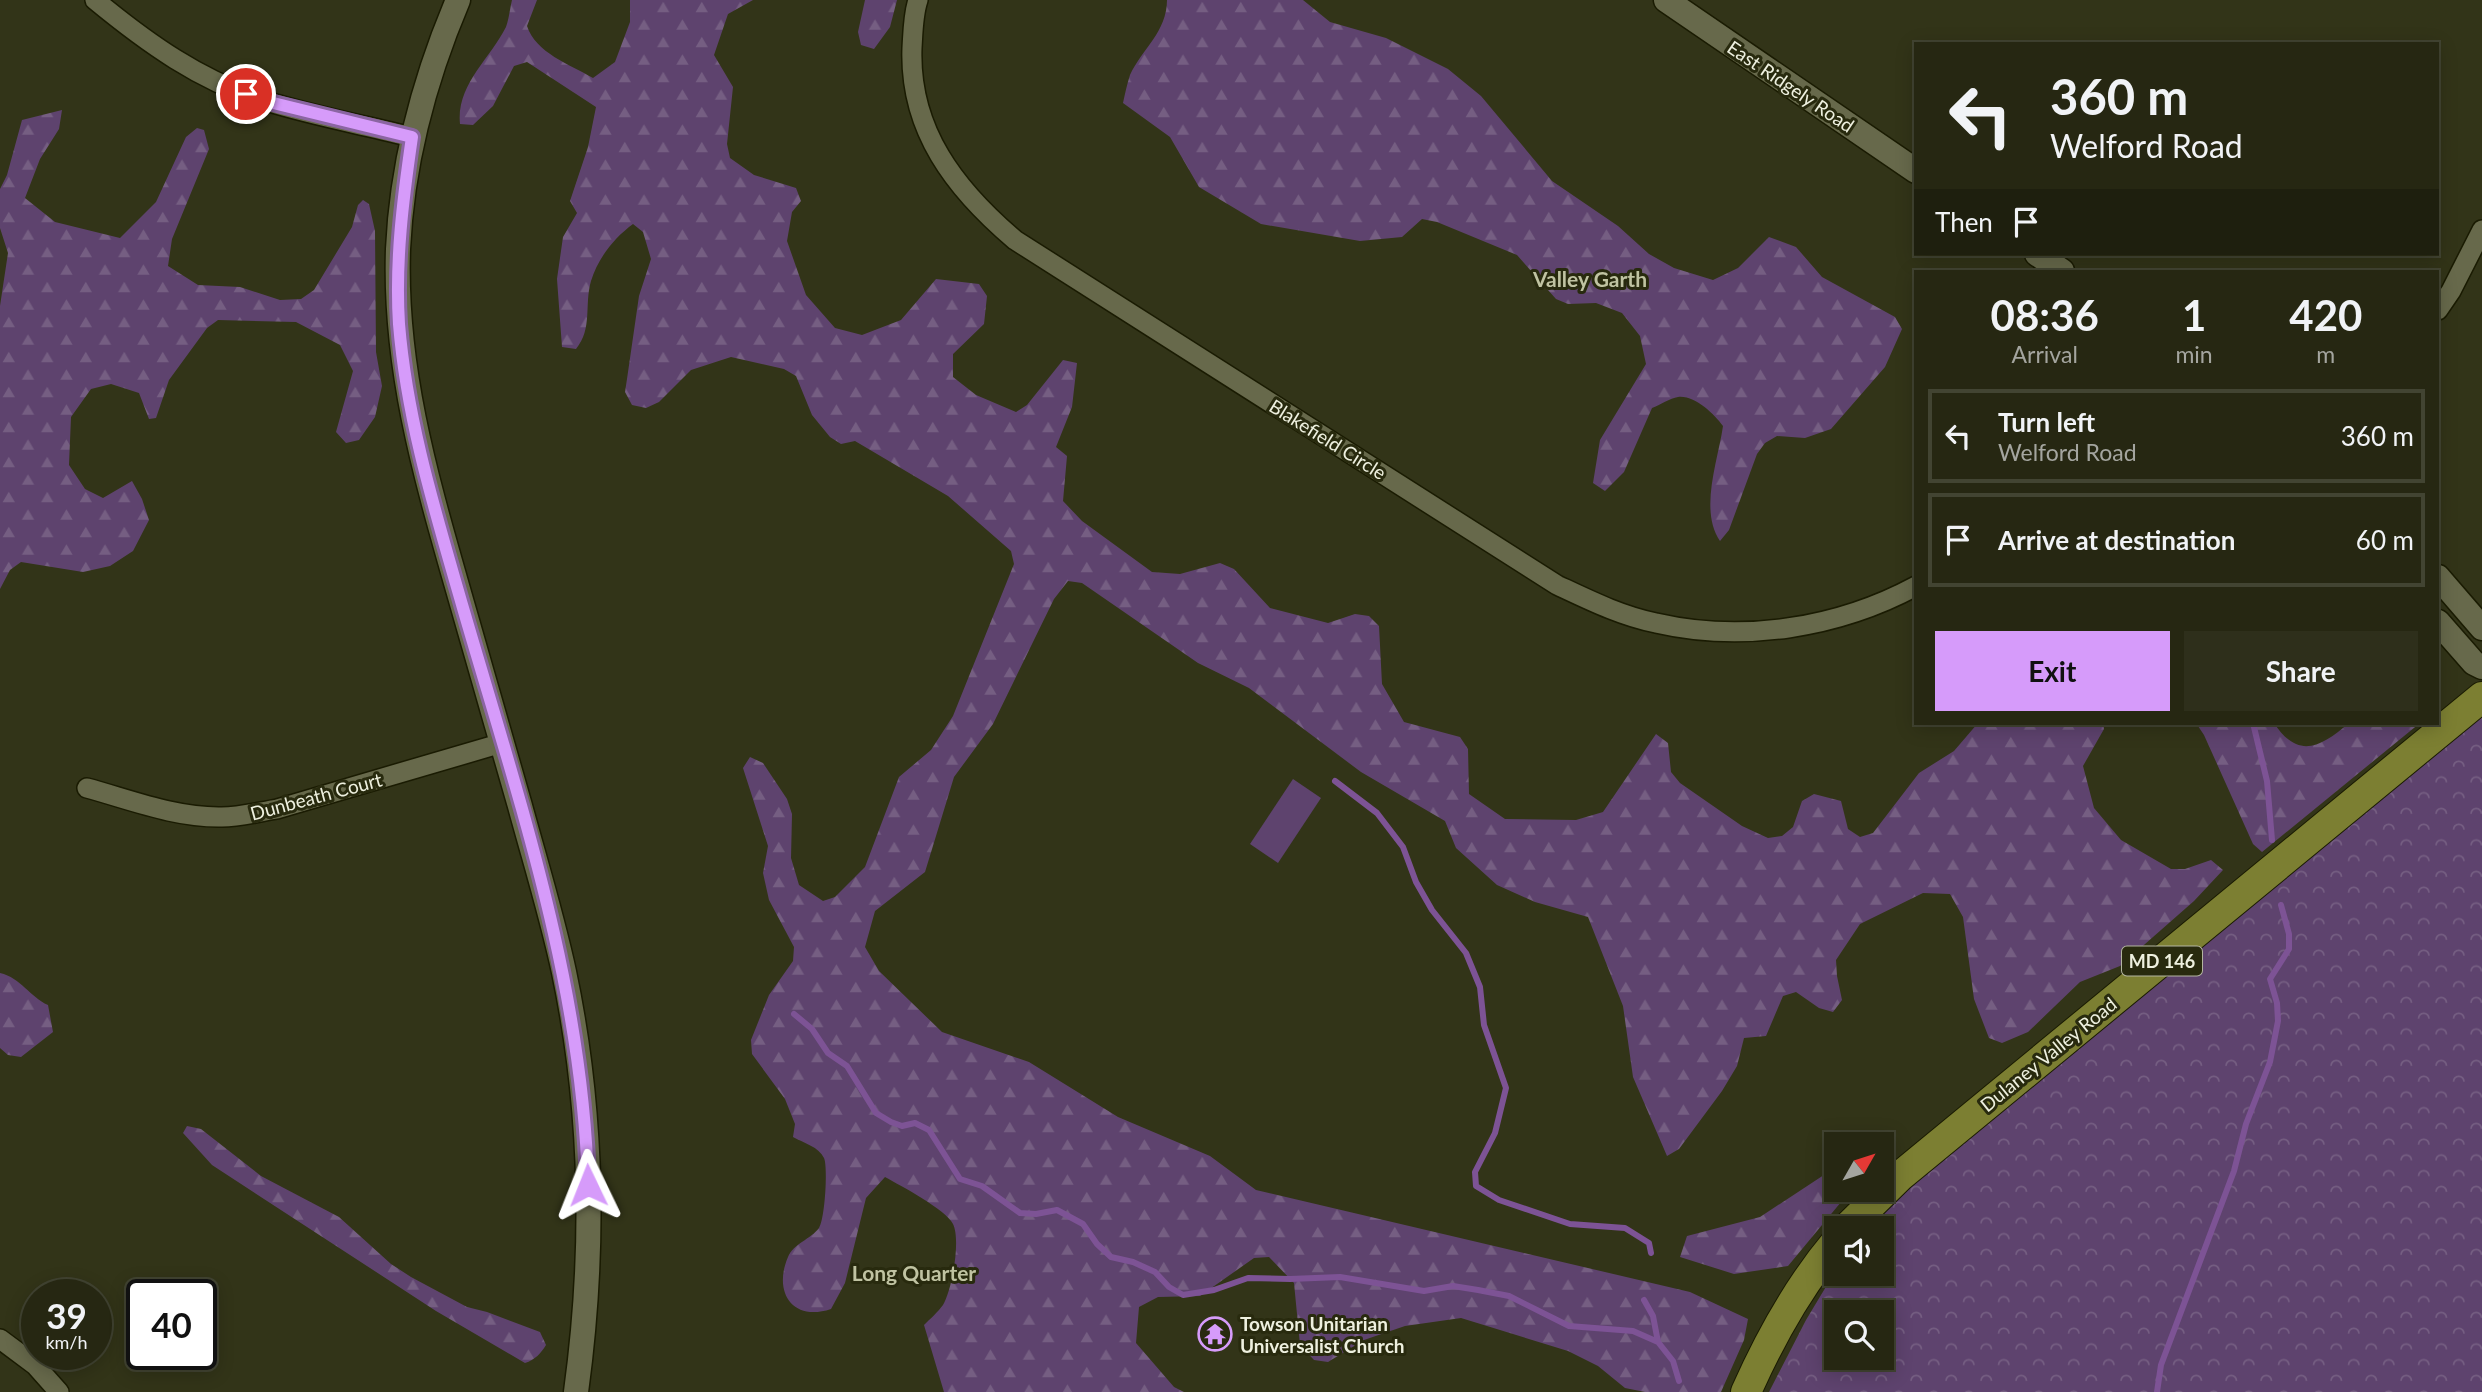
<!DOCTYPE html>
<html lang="en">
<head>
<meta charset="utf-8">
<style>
	:root { --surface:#262712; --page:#2e2f1b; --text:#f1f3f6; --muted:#a4a59f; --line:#424432; --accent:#d69bfa }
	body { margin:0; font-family:Lato,sans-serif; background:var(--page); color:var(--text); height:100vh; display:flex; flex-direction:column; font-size:26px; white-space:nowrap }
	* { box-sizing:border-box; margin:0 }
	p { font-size:23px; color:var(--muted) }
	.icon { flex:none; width:38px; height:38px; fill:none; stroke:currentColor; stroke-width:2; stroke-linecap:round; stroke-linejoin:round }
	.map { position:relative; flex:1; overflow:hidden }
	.panel { position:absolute; left:1914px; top:270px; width:525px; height:455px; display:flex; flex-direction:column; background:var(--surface); border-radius:0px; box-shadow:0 4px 18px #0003,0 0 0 2px var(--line) }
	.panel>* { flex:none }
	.guide { position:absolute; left:1914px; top:42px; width:525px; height:214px; border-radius:0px; box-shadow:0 4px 18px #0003,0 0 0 2px var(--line); background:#262712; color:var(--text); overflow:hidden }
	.needle { width:46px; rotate:51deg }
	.fabs { position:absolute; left:1824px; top:1132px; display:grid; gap:14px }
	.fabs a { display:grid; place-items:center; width:70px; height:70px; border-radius:0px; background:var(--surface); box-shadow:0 4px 18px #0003,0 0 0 2px var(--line); font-size:35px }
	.speed { position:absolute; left:21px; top:1279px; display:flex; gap:14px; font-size:35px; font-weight:700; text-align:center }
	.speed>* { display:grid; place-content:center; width:91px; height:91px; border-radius:50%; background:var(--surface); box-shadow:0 4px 18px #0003,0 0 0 2px var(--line); line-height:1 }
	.speed small { font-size:18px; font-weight:400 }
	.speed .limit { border:4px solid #111; border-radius:10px; background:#fff; color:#111 }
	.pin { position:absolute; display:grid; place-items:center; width:60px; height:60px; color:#fff; margin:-30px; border:4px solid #fff; border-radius:50%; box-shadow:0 2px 7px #0007 }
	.me { position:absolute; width:77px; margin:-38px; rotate:358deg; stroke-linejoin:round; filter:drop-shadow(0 0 5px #0008) }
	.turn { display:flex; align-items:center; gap:24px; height:147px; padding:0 21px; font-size:32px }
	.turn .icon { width:91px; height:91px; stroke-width:2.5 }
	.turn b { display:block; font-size:49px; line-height:60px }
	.then { display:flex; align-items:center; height:66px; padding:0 21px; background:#0003; gap:14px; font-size:26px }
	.eta { display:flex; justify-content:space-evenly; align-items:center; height:119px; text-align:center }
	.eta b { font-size:42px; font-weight:700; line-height:49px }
	.button { display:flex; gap:14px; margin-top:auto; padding:14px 21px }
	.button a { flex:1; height:80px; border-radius:0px; background:var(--accent); color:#111; font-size:28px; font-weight:700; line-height:80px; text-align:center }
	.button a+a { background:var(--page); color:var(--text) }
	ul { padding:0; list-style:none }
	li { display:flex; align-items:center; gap:21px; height:94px; margin:0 14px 10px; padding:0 7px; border:4px solid var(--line); border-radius:0px }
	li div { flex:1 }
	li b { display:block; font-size:26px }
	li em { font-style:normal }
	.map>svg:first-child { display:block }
	.forest { fill:url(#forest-firs) }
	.park { fill:url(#park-crowns); fill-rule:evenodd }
	.garden { fill:#5e436e }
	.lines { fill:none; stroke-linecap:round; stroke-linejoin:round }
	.stream { stroke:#7d5395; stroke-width:6 }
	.minor-casing { stroke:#1a1b02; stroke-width:22 }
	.tertiary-casing { stroke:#1a1b02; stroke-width:27 }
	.primary-casing { stroke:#1a1b02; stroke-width:32 }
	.minor { stroke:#67694b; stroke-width:19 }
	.tertiary { stroke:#67694b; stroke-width:24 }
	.primary { stroke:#7c7f32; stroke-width:30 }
	.route-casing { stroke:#8b65a2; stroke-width:18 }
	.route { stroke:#d69bfa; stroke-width:12 }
	.labels { text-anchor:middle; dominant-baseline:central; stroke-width:6; stroke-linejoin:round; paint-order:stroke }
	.shield { fill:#282a0e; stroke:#b3b5a0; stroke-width:2 }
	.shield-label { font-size:18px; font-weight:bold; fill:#eef0df }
	.street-label { font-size:19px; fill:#eef0df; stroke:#282a0e }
	.poi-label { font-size:19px; font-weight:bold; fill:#eef0df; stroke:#282a0e; text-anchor:start }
	.neighbourhood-label { font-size:21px; font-weight:bold; fill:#c0c3a2; stroke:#282a0e }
</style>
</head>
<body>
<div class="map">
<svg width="2482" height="1392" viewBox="0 0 2482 1392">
	<defs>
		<pattern id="forest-firs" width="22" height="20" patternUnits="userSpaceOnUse" patternTransform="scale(1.75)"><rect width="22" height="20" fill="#5e436e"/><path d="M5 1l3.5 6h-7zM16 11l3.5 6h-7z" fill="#755e82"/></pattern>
		<pattern id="park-crowns" width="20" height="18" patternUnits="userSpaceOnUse" patternTransform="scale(1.75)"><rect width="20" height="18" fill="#5e436e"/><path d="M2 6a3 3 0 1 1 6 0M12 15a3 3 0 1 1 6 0" fill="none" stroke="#755e82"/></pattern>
	</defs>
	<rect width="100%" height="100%" fill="#323418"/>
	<!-- forest -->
	<path class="forest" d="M512,0H537L527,26C536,53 569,64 593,78L615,62L630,22V0H753L728,14L714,55L733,87L727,144L730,158L754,175L796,188L801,201L792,212L787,241L806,295L835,328L862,335L901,320L936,279L979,284L987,296L984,324L953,354V377L976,395L1016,412L1027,405L1063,360L1077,363L1072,407L1056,447L1067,456L1063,501L1082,521L1152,572L1180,574L1220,563L1234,569L1270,608L1328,623L1355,614L1369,616L1379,626L1382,684L1404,722L1460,737L1468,749L1469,794L1505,819L1576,820L1603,812L1656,734L1668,743L1671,772L1680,783L1742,826L1768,838L1782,836L1793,827L1802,801L1814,794L1841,801L1848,829L1860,837L1873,833L1919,773L1954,751L1978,723H2103L2104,729L2083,766L2094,808L2121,840L2171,869H2185L2211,860L2223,870L2194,901L2120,966L2080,982L2028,1032L2002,1043L1989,1038L1974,999L1963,917L1950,894L1923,893L1860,924L1836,960L1837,976L1842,1000L1833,1012L1819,1008L1796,992L1783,996L1766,1036L1744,1038L1737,1066L1722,1091L1679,1149L1667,1156L1633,1077L1623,1006L1588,917L1535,902L1497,885L1456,848L1445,821L1361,772L1249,688L1198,663L1082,583L1068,581L1054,599L993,724L954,777L925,872L875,911L865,947L879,971L942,1032L1029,1062L1118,1117L1210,1156L1256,1190L1690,1292L1748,1319L1744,1340L1721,1392H1645L1625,1388L1598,1366L1568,1351L1461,1318L1405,1326L1364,1340L1328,1362L1314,1360L1300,1345L1294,1283L1269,1257L1254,1258L1200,1296L1158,1297L1139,1307L1136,1343L1174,1387L1184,1392H944L924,1325C930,1319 938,1312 943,1305C952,1290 961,1240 953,1224C945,1209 901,1186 885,1177L866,1198L845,1283L831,1309C792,1322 773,1292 788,1257C793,1244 811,1239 819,1228C825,1219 828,1167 824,1158C819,1147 804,1143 793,1137L795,1124L785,1099L752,1054L751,1040L769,995L793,961L794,947L769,900L763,873L768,846L743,768L750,757L763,763L787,799L792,814L791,858L799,885L823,901L835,897L865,867L899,777L931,750L953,716L1014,564L1011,551L948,496L855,441L841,444L830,437L812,415L796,376L784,369L731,357L691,370L659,402L646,408L632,405L625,392L627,379L639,296L651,259L643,232L633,224C614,238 598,258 591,281C584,305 593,328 576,349L562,347L557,279L563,237L577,213L570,201L588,147L596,107L527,62L514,66L493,106L473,125L460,124C456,85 490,59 506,27C509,19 510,8 512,0Z
		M865,0H897L890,27L874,49L861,45L858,32Z
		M1167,0H1303L1330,22L1386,38L1448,69L1481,96L1552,181L1618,226L1649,254L1674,268L1713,280L1738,268L1769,237L1796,247L1822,277L1895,317L1902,329L1885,367L1831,429L1805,438L1777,436L1765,443L1757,454L1729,530L1720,541C1699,510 1718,461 1723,426C1714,414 1695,395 1678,397C1670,398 1660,405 1652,408L1624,472L1605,491L1593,483L1600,440L1646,364L1640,336L1622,313L1596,303L1568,304L1556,299L1517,255L1437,222L1422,219L1402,237L1360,241L1261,224L1199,187L1170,137L1123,103C1125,94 1127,84 1130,75C1142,49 1167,32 1167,0Z
		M62,110L59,129L40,159L25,198L55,222L120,238L156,202L186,137L197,128L204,130L209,149L172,239L168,266L198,285L240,287L280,300L301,299L314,290L352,227L358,205L363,200L369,204L375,231L376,352L382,386L375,417L359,440L346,443L336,432L353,371L340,345L296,322L218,320L207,328L169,380L156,418L149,419L139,393L111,384L91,389L71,417L69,465L85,489L103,498L132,481L142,499L149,520L133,551L110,566L83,572L21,562L10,570L0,589V306L8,253L0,228V189L7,175L22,120Z
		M2196,723H2274C2298,760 2321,747 2349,723H2420L2262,852L2253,844L2204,735Z
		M0,973C21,978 30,997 48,1005L53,1032L21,1057L8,1055L0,1048Z
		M187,1126L201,1129L261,1176L339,1217L391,1264L411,1277L467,1307L487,1312L540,1332L546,1345C541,1353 535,1360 525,1363L436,1311L212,1165L183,1133Z
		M1836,1167V1190H1851L1788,1266L1734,1274L1680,1257L1687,1236L1760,1217Z"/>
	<!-- park -->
	<path class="park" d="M2482,715V1392H1769L1806,1320L1836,1270V1274H1881V1228H1865L1908,1187ZM1836,1312H1881V1358H1836Z"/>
	<!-- garden -->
	<path class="garden" d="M1293,779L1321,798L1278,863L1250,844Z"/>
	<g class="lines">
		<!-- stream -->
		<path class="stream" d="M2253,723L2267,781L2272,840
			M1335,781L1377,813L1403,847L1416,882L1432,910L1466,953L1480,987L1484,1025L1506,1088L1495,1133L1475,1172L1476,1186L1499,1200L1570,1224L1625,1228L1649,1243L1651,1253
			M794,1014L812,1029L828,1053L847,1066L876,1113L891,1122L902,1126L915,1123L929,1130L960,1179L982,1186L1020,1213L1036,1214L1057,1210L1083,1224L1097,1244L1111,1257L1133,1262L1155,1272L1169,1287L1183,1295L1214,1290L1248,1278L1290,1279L1340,1277L1424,1291L1453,1286L1478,1290L1509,1296L1569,1326L1633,1331L1658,1342L1673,1361L1679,1381
			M1644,1300L1653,1316L1658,1342
			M2157,1392L2161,1365L2234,1171L2246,1124L2270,1062L2278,1021L2277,1003L2270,979L2289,949V934L2281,905"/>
		<defs>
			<path id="minor" d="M95,0C146,42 201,82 266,101C314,116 364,125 412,137
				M918,0C913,15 913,32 912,48C909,130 955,189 1015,240L1557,585C1589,600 1621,616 1656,623C1743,643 1838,628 1916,586
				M2438,310L2451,291L2482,230
				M87,788C131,800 176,818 222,817C240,817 259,812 277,809L502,743
				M0,1339L35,1365L59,1392"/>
			<path id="tertiary" d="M458,0C424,80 402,162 398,249C394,367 425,474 457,586C478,659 499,733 520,806C535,861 552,916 564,972C593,1110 595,1253 576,1392
				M1666,0L1916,171
				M2037,254L2062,271
				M2438,577L2482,628
				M2438,622L2474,663L2482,667"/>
			<path id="primary" d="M1847,1228L1899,1177L2482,697
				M1746,1392C1770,1338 1798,1287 1836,1242"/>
		</defs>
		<!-- minor casing -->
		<use href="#minor" class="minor-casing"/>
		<!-- tertiary casing -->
		<use href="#tertiary" class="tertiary-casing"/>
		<!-- primary casing -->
		<use href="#primary" class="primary-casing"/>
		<!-- minor -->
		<use href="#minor" class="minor"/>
		<!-- tertiary -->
		<use href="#tertiary" class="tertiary"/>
		<!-- primary -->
		<use href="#primary" class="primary"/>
	</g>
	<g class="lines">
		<defs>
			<path id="route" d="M246,94L265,101L412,137C403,199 395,261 399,324C407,422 436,514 463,608C518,797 583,986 588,1185"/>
		</defs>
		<!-- route casing -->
		<use href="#route" class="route-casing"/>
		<!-- route -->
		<use href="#route" class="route"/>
	</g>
	<!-- icons -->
	<defs>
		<symbol id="temple-ring" viewBox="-11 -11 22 22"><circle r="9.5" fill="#282a0e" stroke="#d69bfa" stroke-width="1.5"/><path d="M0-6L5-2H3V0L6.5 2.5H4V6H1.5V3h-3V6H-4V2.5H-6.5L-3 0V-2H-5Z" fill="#d69bfa"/></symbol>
	</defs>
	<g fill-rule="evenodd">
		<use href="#temple-ring" x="1196" y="1315" width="38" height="38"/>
	</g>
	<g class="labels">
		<!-- shield labels -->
		<rect class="shield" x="2122" y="946.5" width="80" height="29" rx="5"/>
		<g class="shield-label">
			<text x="2162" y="961">MD 146</text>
		</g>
		<!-- street labels -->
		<g class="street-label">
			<text transform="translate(1791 86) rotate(34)">East Ridgely Road</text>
			<text transform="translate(1328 439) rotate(32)">Blakefield Circle</text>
			<text transform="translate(316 796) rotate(-15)">Dunbeath Court</text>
			<text transform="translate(2048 1054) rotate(-39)">Dulaney Valley Road</text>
		</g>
		<!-- poi labels -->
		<g class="poi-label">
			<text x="1240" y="1323">Towson Unitarian<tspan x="1240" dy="22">Universalist Church</tspan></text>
		</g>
		<!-- neighbourhood labels -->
		<g class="neighbourhood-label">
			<text x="1590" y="278">Valley Garth</text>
			<text x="914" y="1272">Long Quarter</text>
		</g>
	</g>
</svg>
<div class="fabs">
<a><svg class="needle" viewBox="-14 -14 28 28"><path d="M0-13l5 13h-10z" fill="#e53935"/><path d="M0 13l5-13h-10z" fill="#a4a59f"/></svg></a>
<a><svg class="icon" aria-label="sound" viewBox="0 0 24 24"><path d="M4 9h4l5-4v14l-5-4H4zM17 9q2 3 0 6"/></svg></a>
<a><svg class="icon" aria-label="search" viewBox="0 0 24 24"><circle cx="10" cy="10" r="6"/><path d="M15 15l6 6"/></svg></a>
</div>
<div class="speed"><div>39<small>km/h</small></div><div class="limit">40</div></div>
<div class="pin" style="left:246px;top:94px;background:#d93025"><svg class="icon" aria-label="arrive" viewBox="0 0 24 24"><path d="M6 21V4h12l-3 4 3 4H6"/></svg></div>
<svg class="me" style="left:588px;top:1185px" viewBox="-20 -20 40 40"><path d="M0-17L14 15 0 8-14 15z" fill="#d69bfa" stroke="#fff" stroke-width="4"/></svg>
<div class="guide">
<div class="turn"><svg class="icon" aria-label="left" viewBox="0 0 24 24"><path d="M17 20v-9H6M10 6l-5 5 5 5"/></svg><div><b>360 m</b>Welford Road</div></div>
<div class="then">Then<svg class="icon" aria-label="arrive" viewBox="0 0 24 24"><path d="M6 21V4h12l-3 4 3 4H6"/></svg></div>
</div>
<section class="panel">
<div class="eta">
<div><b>08:36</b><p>Arrival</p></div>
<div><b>1</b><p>min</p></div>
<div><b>420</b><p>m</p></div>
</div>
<ul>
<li><svg class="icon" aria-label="left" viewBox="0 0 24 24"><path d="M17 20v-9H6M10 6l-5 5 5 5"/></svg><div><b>Turn left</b><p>Welford Road</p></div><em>360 m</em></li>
<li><svg class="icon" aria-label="arrive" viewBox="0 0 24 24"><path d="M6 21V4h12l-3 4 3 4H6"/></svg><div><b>Arrive at destination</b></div><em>60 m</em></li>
</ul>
<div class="button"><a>Exit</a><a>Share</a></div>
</section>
</div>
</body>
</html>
